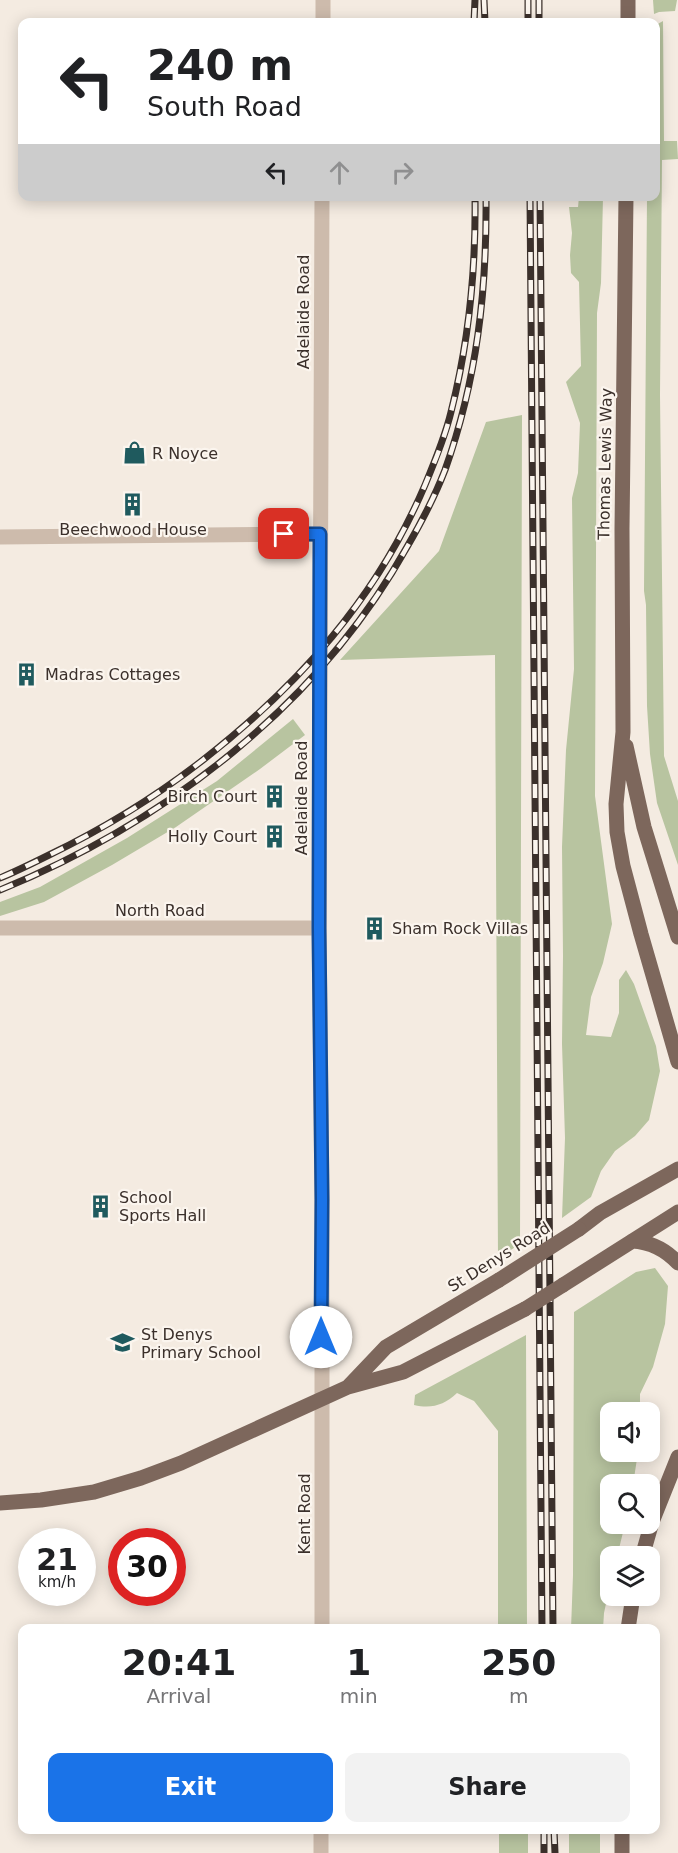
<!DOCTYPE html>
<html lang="en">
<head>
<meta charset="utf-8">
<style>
	:root { --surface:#fff; --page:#f2f2f2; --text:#202124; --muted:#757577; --accent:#1a73e8 }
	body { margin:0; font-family:"DejaVu Sans",sans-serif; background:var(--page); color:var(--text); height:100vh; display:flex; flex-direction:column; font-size:22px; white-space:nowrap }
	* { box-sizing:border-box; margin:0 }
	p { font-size:20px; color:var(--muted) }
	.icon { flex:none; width:33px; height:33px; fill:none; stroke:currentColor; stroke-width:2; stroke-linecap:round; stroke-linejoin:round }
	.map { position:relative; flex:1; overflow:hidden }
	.details { position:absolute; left:18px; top:1624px; width:642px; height:210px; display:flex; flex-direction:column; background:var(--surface); border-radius:12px; box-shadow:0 3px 15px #0003 }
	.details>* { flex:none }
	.banner { position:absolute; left:18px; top:18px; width:642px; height:183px; border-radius:12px; box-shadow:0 3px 15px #0003; background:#fff; color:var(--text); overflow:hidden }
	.controls { position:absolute; left:600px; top:1402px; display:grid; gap:12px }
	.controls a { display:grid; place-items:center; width:60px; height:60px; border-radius:12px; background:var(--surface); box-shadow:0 3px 15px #0003; font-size:30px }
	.speed { position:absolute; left:18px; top:1528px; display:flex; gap:12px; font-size:30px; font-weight:700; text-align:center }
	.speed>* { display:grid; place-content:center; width:78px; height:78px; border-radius:50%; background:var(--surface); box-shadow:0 3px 15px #0003; line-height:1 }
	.speed small { font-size:15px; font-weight:400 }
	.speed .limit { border:9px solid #d22; background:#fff; color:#111 }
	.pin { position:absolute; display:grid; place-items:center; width:51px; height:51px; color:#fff; margin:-26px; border-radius:12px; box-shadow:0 3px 9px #0006 }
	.me { position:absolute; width:66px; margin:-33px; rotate:0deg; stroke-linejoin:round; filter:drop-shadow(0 0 4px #0008) }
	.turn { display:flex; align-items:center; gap:21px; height:126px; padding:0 30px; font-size:27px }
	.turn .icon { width:78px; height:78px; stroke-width:2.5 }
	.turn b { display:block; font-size:42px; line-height:51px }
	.lanes { display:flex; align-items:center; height:57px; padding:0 30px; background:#0003; justify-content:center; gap:30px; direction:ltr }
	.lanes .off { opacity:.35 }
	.eta { display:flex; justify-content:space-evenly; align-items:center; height:102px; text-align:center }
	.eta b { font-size:36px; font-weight:700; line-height:42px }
	.cta { display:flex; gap:12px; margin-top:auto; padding:12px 30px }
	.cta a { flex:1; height:69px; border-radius:12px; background:var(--accent); color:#fff; font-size:24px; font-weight:700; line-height:69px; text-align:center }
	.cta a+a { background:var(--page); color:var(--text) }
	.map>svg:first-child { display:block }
	.green { fill:#b8c4a0 }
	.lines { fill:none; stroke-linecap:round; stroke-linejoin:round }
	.street { stroke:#cdbbac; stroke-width:15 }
	.primary { stroke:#7d675c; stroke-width:15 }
	.rail-casing { stroke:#3b302b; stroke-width:7 }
	.rail { stroke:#fbf5ee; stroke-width:4.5; stroke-dasharray:14; stroke-linecap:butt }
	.primary-bridge { stroke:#7d675c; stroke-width:15 }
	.route-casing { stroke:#114b97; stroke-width:15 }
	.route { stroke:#1a73e8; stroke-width:10 }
	.labels { text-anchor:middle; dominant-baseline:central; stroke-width:4.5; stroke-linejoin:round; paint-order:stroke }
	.street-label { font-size:16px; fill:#3b302b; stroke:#fbf5ee }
	.poi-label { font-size:16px; fill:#3b302b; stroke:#fbf5ee; text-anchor:start }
</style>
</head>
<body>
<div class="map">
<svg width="678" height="1853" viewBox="0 0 678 1853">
	<rect width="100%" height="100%" fill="#f4ebe1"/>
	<!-- green -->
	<path class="green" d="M653,0H677L675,11L659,12L654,14Z
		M663,21L664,141H677L678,159L662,160L660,395L664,756L678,801V865L657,803L650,754L647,706L646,605L644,591L647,197L656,196V25Z
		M603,197L601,283L597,313L595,796L612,924L603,963L591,997L586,1035L611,1037L619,1013V980L626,970L634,984L656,1046L660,1071L649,1120L635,1136L615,1151L601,1171L591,1197L562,1218L565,1138L562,1044L563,956L562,847L566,750L574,669L572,498L578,473L580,423L566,382L581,366L579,282L571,273L570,255L572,233L569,207H578L579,197Z
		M522,415L520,1244L498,1258L495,655L340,660L439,551L486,422Z
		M293,719L305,735L260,769L176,827L112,865L44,902L0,916V902L40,887L127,838L217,781Z
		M655,1268L668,1286L665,1324L653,1367L640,1394V1413H610V1452H638L633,1485H610V1524H625L617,1557H610V1585L604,1613L603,1629H571L573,1575L574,1312L636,1272Z
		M526,1335L527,1629H498V1431L474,1401L457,1393C444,1405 432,1409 414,1405L415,1395Z
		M499,1830H528V1853H499Z
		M569,1830H600V1853H569Z"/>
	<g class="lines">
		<!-- street -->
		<path class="street" d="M323,22V0
			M322,196L319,928L322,1199V1629
			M0,537L320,534
			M0,928H319
			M321,1853V1830"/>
		<!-- primary -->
		<path class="primary" d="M628,22V0
			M626,196L622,529L623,732L616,804L617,832L623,866L641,934L678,1062
			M626,746L644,827L678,937
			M579,1229L600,1213L678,1169
			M632,1241C651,1242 665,1249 678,1263
			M563,1285L678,1212
			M348,1387L386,1347L499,1280
			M0,1503L41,1500L94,1492L141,1478L181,1463L348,1387L403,1372L525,1309
			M642,1557L652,1522L678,1457
			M628,1629L633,1596
			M622,1830V1853"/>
		<defs>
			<path id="rail" d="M484,0L485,22
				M528,0V22
				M539,0V22
				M474,22L475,0
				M530,196L542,1629
				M540,196L553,1629
				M0,878C17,871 33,863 49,855C105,828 154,798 203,760C299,685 377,598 425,485C435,461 445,437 451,412C469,341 476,269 475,196
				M0,890C166,822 319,705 407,547C421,523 435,496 445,470C477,380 487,291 486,196
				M544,1830V1853
				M554,1830L555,1853"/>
		</defs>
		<!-- rail casing -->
		<use href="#rail" class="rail-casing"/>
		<!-- rail -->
		<use href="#rail" class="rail"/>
		<!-- primary-bridge -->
		<path class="primary-bridge" d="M499,1280L579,1229
			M525,1309L563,1285"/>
	</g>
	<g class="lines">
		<defs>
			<path id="route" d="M284,534H320L319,928L322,1199L321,1337"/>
		</defs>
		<!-- route casing -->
		<use href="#route" class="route-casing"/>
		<!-- route -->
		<use href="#route" class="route"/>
	</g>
	<!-- icons -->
	<defs>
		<symbol id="shop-bare" viewBox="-9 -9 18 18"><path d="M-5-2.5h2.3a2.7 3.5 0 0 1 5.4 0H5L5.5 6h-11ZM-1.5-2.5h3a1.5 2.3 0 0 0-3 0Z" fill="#1f5a5e" stroke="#fbf5ee" stroke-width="2.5" paint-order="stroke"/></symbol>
		<symbol id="building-bare" viewBox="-9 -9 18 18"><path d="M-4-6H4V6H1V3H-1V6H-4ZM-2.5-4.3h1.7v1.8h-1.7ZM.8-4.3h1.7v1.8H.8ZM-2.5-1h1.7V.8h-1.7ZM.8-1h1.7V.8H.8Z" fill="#1f5a5e" stroke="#fbf5ee" stroke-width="2.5" paint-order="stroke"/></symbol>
		<symbol id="school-bare" viewBox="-9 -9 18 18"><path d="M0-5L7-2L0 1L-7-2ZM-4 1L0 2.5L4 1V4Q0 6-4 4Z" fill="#1f5a5e" stroke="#fbf5ee" stroke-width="2.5" paint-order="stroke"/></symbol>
	</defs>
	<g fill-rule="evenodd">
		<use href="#shop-bare" x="118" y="436" width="33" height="33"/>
		<use href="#building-bare" x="116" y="488" width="33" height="33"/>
		<use href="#building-bare" x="10" y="658" width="33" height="33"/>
		<use href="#building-bare" x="258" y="780" width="33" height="33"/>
		<use href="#building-bare" x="258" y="820" width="33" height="33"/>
		<use href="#building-bare" x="358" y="912" width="33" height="33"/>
		<use href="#building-bare" x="84" y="1190" width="33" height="33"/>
		<use href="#school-bare" x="106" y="1326" width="33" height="33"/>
	</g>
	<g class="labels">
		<!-- street labels -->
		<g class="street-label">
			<text transform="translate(303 312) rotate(-90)">Adelaide Road</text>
			<text transform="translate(605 464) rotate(-89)">Thomas Lewis Way</text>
			<text transform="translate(301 798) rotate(-90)">Adelaide Road</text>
			<text x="160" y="910">North Road</text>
			<text transform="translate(499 1257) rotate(-32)">St Denys Road</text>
			<text transform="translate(304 1514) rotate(-90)">Kent Road</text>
		</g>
		<!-- poi labels -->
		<g class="poi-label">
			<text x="152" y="453">R Noyce</text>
			<text x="133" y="529" text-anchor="middle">Beechwood House</text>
			<text x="45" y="674">Madras Cottages</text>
			<text x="257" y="796" text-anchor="end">Birch Court</text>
			<text x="257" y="836" text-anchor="end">Holly Court</text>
			<text x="392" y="928">Sham Rock Villas</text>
			<text x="119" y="1197">School<tspan x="119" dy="18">Sports Hall</tspan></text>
			<text x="141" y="1334">St Denys<tspan x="141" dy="18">Primary School</tspan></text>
		</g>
	</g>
</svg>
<div class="controls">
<a><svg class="icon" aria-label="sound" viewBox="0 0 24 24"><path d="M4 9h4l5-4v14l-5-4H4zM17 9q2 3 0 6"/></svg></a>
<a><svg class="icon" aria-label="search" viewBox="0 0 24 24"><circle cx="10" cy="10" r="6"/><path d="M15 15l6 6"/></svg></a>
<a><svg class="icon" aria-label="layers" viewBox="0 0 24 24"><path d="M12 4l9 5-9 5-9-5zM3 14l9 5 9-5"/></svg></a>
</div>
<div class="speed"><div>21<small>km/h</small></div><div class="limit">30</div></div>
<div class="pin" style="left:284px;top:534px;background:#d93025"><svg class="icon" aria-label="arrive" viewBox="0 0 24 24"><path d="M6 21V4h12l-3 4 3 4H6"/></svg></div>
<svg class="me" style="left:321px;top:1337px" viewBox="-20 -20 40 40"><circle r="19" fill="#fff"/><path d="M0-13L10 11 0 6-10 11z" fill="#1a73e8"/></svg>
<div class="banner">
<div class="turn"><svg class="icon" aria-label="left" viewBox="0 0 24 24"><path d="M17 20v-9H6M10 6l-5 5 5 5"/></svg><div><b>240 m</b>South Road</div></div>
<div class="lanes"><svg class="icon" aria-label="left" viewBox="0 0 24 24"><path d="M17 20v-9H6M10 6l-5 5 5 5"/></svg><svg class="icon off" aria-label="ahead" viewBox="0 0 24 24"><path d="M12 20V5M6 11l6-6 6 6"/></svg><svg class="icon off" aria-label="right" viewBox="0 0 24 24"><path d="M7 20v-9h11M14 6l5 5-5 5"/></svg></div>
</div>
<section class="details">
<div class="eta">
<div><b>20:41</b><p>Arrival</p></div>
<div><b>1</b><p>min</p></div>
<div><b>250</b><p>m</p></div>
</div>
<div class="cta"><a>Exit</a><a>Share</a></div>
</section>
</div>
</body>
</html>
